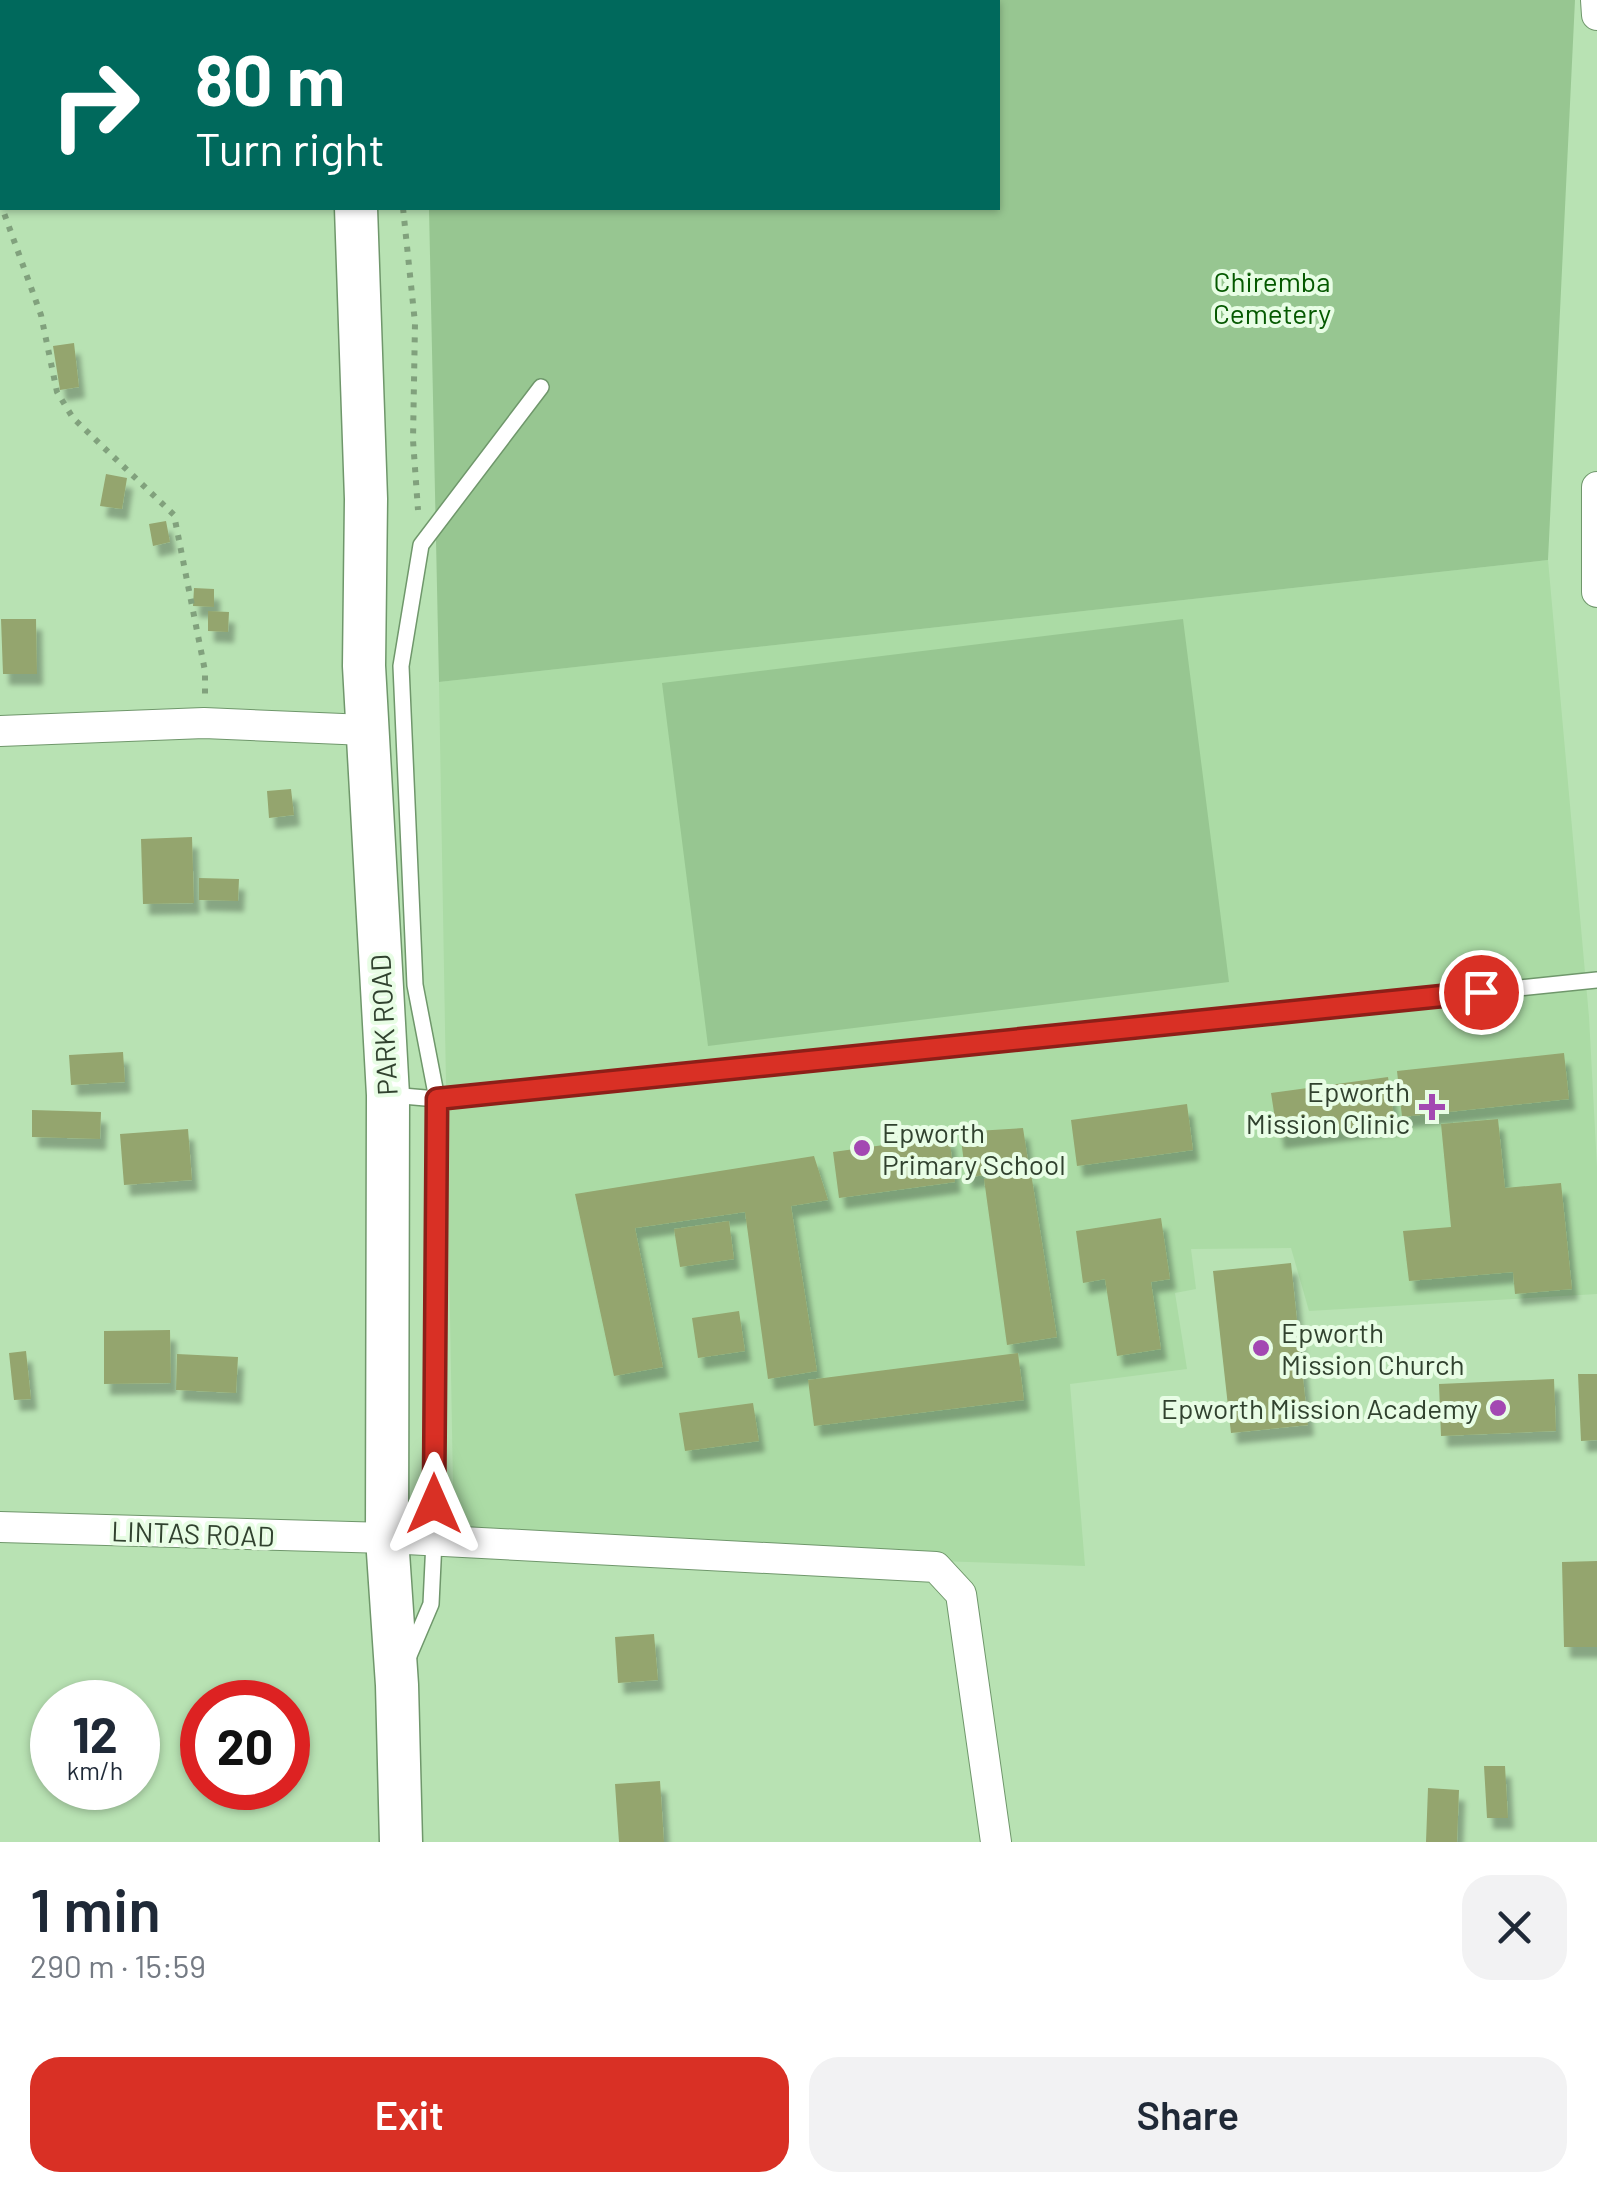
<!DOCTYPE html>
<html lang="en">
<head>
<meta charset="utf-8">
<style>
	:root { --surface:#fff; --page:#f2f2f3; --text:#1f2937; --muted:#747a83; --accent:#d93025 }
	body { margin:0; font-family:Barlow,sans-serif; background:var(--page); color:var(--text); height:100vh; display:flex; flex-direction:column; font-size:38px; white-space:nowrap }
	* { box-sizing:border-box; margin:0 }
	p { font-size:32px; color:var(--muted) }
	.icon { flex:none; width:55px; height:55px; fill:none; stroke:currentColor; stroke-width:2; stroke-linecap:round; stroke-linejoin:round }
	.map { position:relative; height:1842px; overflow:hidden }
	.side { display:flex; flex-direction:column; background:var(--surface); flex:1 }
	.side>* { flex:none }
	.banner { position:absolute; left:0px; top:0px; width:1000px; height:210px; box-shadow:0 2px 8px #0004; background:#00695c; color:#fff; overflow:hidden }
	.speed { position:absolute; left:30px; top:1680px; display:flex; gap:20px; font-size:50px; font-weight:700; text-align:center }
	.speed>* { display:grid; place-content:center; width:130px; height:130px; border-radius:50%; background:var(--surface); box-shadow:0 2px 8px #0004; line-height:1 }
	.speed small { font-size:25px; font-weight:400 }
	.speed .limit { border:15px solid #d22; background:#fff; color:#111 }
	.pin { position:absolute; display:grid; place-items:center; width:85px; height:85px; color:#fff; margin:-42px; border:5px solid #fff; border-radius:50%; box-shadow:0 2px 10px #0007 }
	.me { position:absolute; width:110px; margin:-55px; rotate:0deg; stroke-linejoin:round; filter:drop-shadow(0 0 8px #0008) }
	.turn { display:flex; align-items:center; gap:35px; height:210px; padding:0 30px; font-size:45px }
	.turn .icon { width:130px; height:130px; stroke-width:2.5 }
	.turn b { display:block; font-size:70px; line-height:85px }
	.round { display:grid; place-items:center; flex:none; width:105px; height:105px; border-radius:30px; background:var(--page) }
	.overview { display:flex; align-items:center; justify-content:space-between; height:170px; padding:0 30px }
	h1 { font-size:60px; font-weight:600; line-height:75px }
	.cta { display:flex; gap:20px; margin-top:auto; padding:20px 30px }
	.cta a { flex:1; height:115px; border-radius:30px; background:var(--accent); color:#fff; font-size:40px; font-weight:600; line-height:115px; text-align:center }
	.cta a+a { background:var(--page); color:var(--text) }
	.map>svg:first-child { display:block }
	.built { fill:#abdba5 }
	.green { fill:#97c691 }
	.building { fill:#94a56e; filter:url(#shadow) }
	.lines { fill:none; stroke-linecap:round; stroke-linejoin:round }
	.lane-casing { stroke:#6f976b; stroke-width:18 }
	.street-casing { stroke:#6f976b; stroke-width:32 }
	.secondary-casing { stroke:#6f976b; stroke-width:45 }
	.path { stroke:#81a17d; stroke-width:6; stroke-dasharray:5 8; stroke-linecap:butt }
	.lane { stroke:#fff; stroke-width:15 }
	.street { stroke:#fff; stroke-width:30 }
	.secondary { stroke:#fff; stroke-width:42 }
	.route-casing { stroke:#8d1f18; stroke-width:25 }
	.route { stroke:#d93025; stroke-width:18 }
	.poi-dot { fill:#a348b2; stroke:#e8fde5; stroke-width:4 }
	.labels { text-anchor:middle; dominant-baseline:central; stroke-width:8; stroke-linejoin:round; paint-order:stroke }
	.park-label { font-size:28px; fill:#055900; stroke:#e8fde5 }
	.street-label { font-size:28px; fill:#31422f; stroke:#e8fde5 }
	.poi-label { font-size:28px; fill:#31422f; stroke:#e8fde5; text-anchor:end }
</style>
</head>
<body>
<div class="map">
<svg width="1597" height="1842" viewBox="0 0 1597 1842">
	<defs>
		<filter id="shadow"><feDropShadow dx="6" dy="11" stdDeviation="2.5" flood-color="#0004"/></filter>
	</defs>
	<rect width="100%" height="100%" fill="#b8e2b3"/>
	<!-- built -->
	<path class="built" d="M1548,560L1589,1017L1597,1167V1294L1309,1311L1291,1248L1191,1249L1196,1289L1175,1293L1187,1369L1070,1384L1085,1566L454,1544L439,682Z"/>
	<!-- green -->
	<path class="green" d="M465,0H1575L1548,560L439,682L429,208H998V2H460Z
		M1183,619L1229,982L708,1046L662,683Z"/>
	<!-- building -->
	<path class="building" d="M74,343L79,387L60,390L53,346Z
		M106,474L127,478L122,509L100,506Z
		M166,521L170,542L153,546L149,524Z
		M194,588L214,589V607L193,606Z
		M208,611L229,612L228,632L208,631Z
		M1,619H36L37,674H3Z
		M291,789L294,815L269,818L267,791Z
		M192,837L194,903L143,904L141,839Z
		M199,878L239,879L238,901L199,900Z
		M123,1052L125,1082L71,1085L69,1055Z
		M1564,1053L1569,1099L1402,1117L1397,1071Z
		M1388,1077L1395,1123L1278,1138L1271,1093Z
		M1187,1104L1193,1150L1077,1166L1071,1120Z
		M32,1110L101,1112L100,1139L32,1137Z
		M1498,1119L1505,1188L1561,1183L1572,1289L1515,1294L1513,1272L1409,1281L1403,1231L1451,1227L1441,1124Z
		M1023,1128L1029,1167L966,1178L960,1132Z
		M188,1129L192,1180L124,1185L120,1134Z
		M949,1136L955,1182L839,1198L833,1152Z
		M814,1156L828,1200L791,1206L817,1371L768,1379L745,1212L635,1228L663,1367L614,1376L575,1194Z
		M1031,1173L1057,1337L1007,1345L984,1179Z
		M1161,1218L1170,1279L1151,1282L1161,1349L1117,1356L1105,1279L1083,1283L1076,1231Z
		M729,1221L734,1259L680,1267L674,1229Z
		M1291,1263L1308,1425L1231,1433L1213,1271Z
		M739,1311L745,1351L698,1358L692,1318Z
		M170,1330L171,1383L104,1384V1331Z
		M26,1351L31,1399L14,1400L9,1353Z
		M1018,1353L1024,1400L814,1426L808,1380Z
		M177,1354L238,1357L236,1393L176,1390Z
		M1578,1374H1597V1440L1581,1441Z
		M1554,1379L1556,1431L1441,1436L1439,1384Z
		M753,1403L759,1441L685,1451L679,1413Z
		M1597,1561V1647H1564L1562,1562Z
		M654,1634L658,1680L618,1683L615,1637Z
		M1484,1766H1505L1508,1818H1487Z
		M660,1781L664,1842H619L615,1784Z
		M1428,1788L1459,1790L1457,1842H1426Z"/>
	<g class="lines">
		<defs>
			<path id="lane" d="M391,1095L437,1099L1597,980
				M408,1658L431,1604L434,1541L437,1099L415,985L401,666L421,545L541,387"/>
			<path id="street" d="M1596,0L1597,15
				M1597,487V592
				M0,731L204,723L366,730
				M0,1527L387,1538L936,1567L961,1594L996,1842"/>
			<path id="secondary" d="M346,0V2
				M356,208L366,499L364,666L388,1095L387,1538L397,1685L401,1842"/>
		</defs>
		<!-- lane casing -->
		<use href="#lane" class="lane-casing"/>
		<!-- street casing -->
		<use href="#street" class="street-casing"/>
		<!-- secondary casing -->
		<use href="#secondary" class="secondary-casing"/>
		<!-- path -->
		<path class="path" d="M408,2V0
			M0,202L41,315L57,392L73,418L174,515L205,671V696
			M403,208L415,323L413,440L418,510"/>
		<!-- lane -->
		<use href="#lane" class="lane"/>
		<!-- street -->
		<use href="#street" class="street"/>
		<!-- secondary -->
		<use href="#secondary" class="secondary"/>
	</g>
	<g class="lines">
		<defs>
			<path id="route" d="M434,1504L437,1099L1481,992"/>
		</defs>
		<!-- route casing -->
		<use href="#route" class="route-casing"/>
		<!-- route -->
		<use href="#route" class="route"/>
	</g>
	<!-- markers -->
	<g class="poi-dot">
		<path d="M1427 1092h10v10h10v10h-10v10h-10v-10h-10v-10h10z"/>
		<circle cx="862" cy="1148" r="10"/>
		<circle cx="1261" cy="1348" r="10"/>
		<circle cx="1498" cy="1408" r="10"/>
	</g>
	<g class="labels">
		<!-- park labels -->
		<g class="park-label">
			<text x="1272" y="281">Chiremba<tspan x="1272" dy="32">Cemetery</tspan></text>
		</g>
		<!-- street labels -->
		<g class="street-label">
			<text transform="translate(383 1025) rotate(-93)">PARK ROAD</text>
			<text transform="translate(193 1533) rotate(2)">LINTAS ROAD</text>
		</g>
		<!-- poi labels -->
		<g class="poi-label">
			<text x="1410" y="1091">Epworth<tspan x="1410" dy="32">Mission Clinic</tspan></text>
			<text x="882" y="1132" text-anchor="start">Epworth<tspan x="882" dy="32">Primary School</tspan></text>
			<text x="1281" y="1332" text-anchor="start">Epworth<tspan x="1281" dy="32">Mission Church</tspan></text>
			<text x="1478" y="1408">Epworth Mission Academy</text>
		</g>
	</g>
</svg>
<div class="speed"><div>12<small>km/h</small></div><div class="limit">20</div></div>
<div class="pin" style="left:1481px;top:992px;background:#d93025"><svg class="icon" aria-label="arrive" viewBox="0 0 24 24"><path d="M6 21V4h12l-3 4 3 4H6"/></svg></div>
<svg class="me" style="left:434px;top:1504px" viewBox="-20 -20 40 40"><path d="M0-17L14 15 0 8-14 15z" fill="#d93025" stroke="#fff" stroke-width="4"/></svg>
<div class="banner">
<div class="turn"><svg class="icon" aria-label="right" viewBox="0 0 24 24"><path d="M7 20v-9h11M14 6l5 5-5 5"/></svg><div><b>80 m</b>Turn right</div></div>
</div>
</div>
<section class="side">
<div class="overview"><div><h1>1 min</h1><p>290 m · 15:59</p></div><a class="round"><svg class="icon" aria-label="close" viewBox="0 0 24 24"><path d="M6 6l12 12M18 6L6 18"/></svg></a></div>
<div class="cta"><a>Exit</a><a>Share</a></div>
</section>
</body>
</html>
